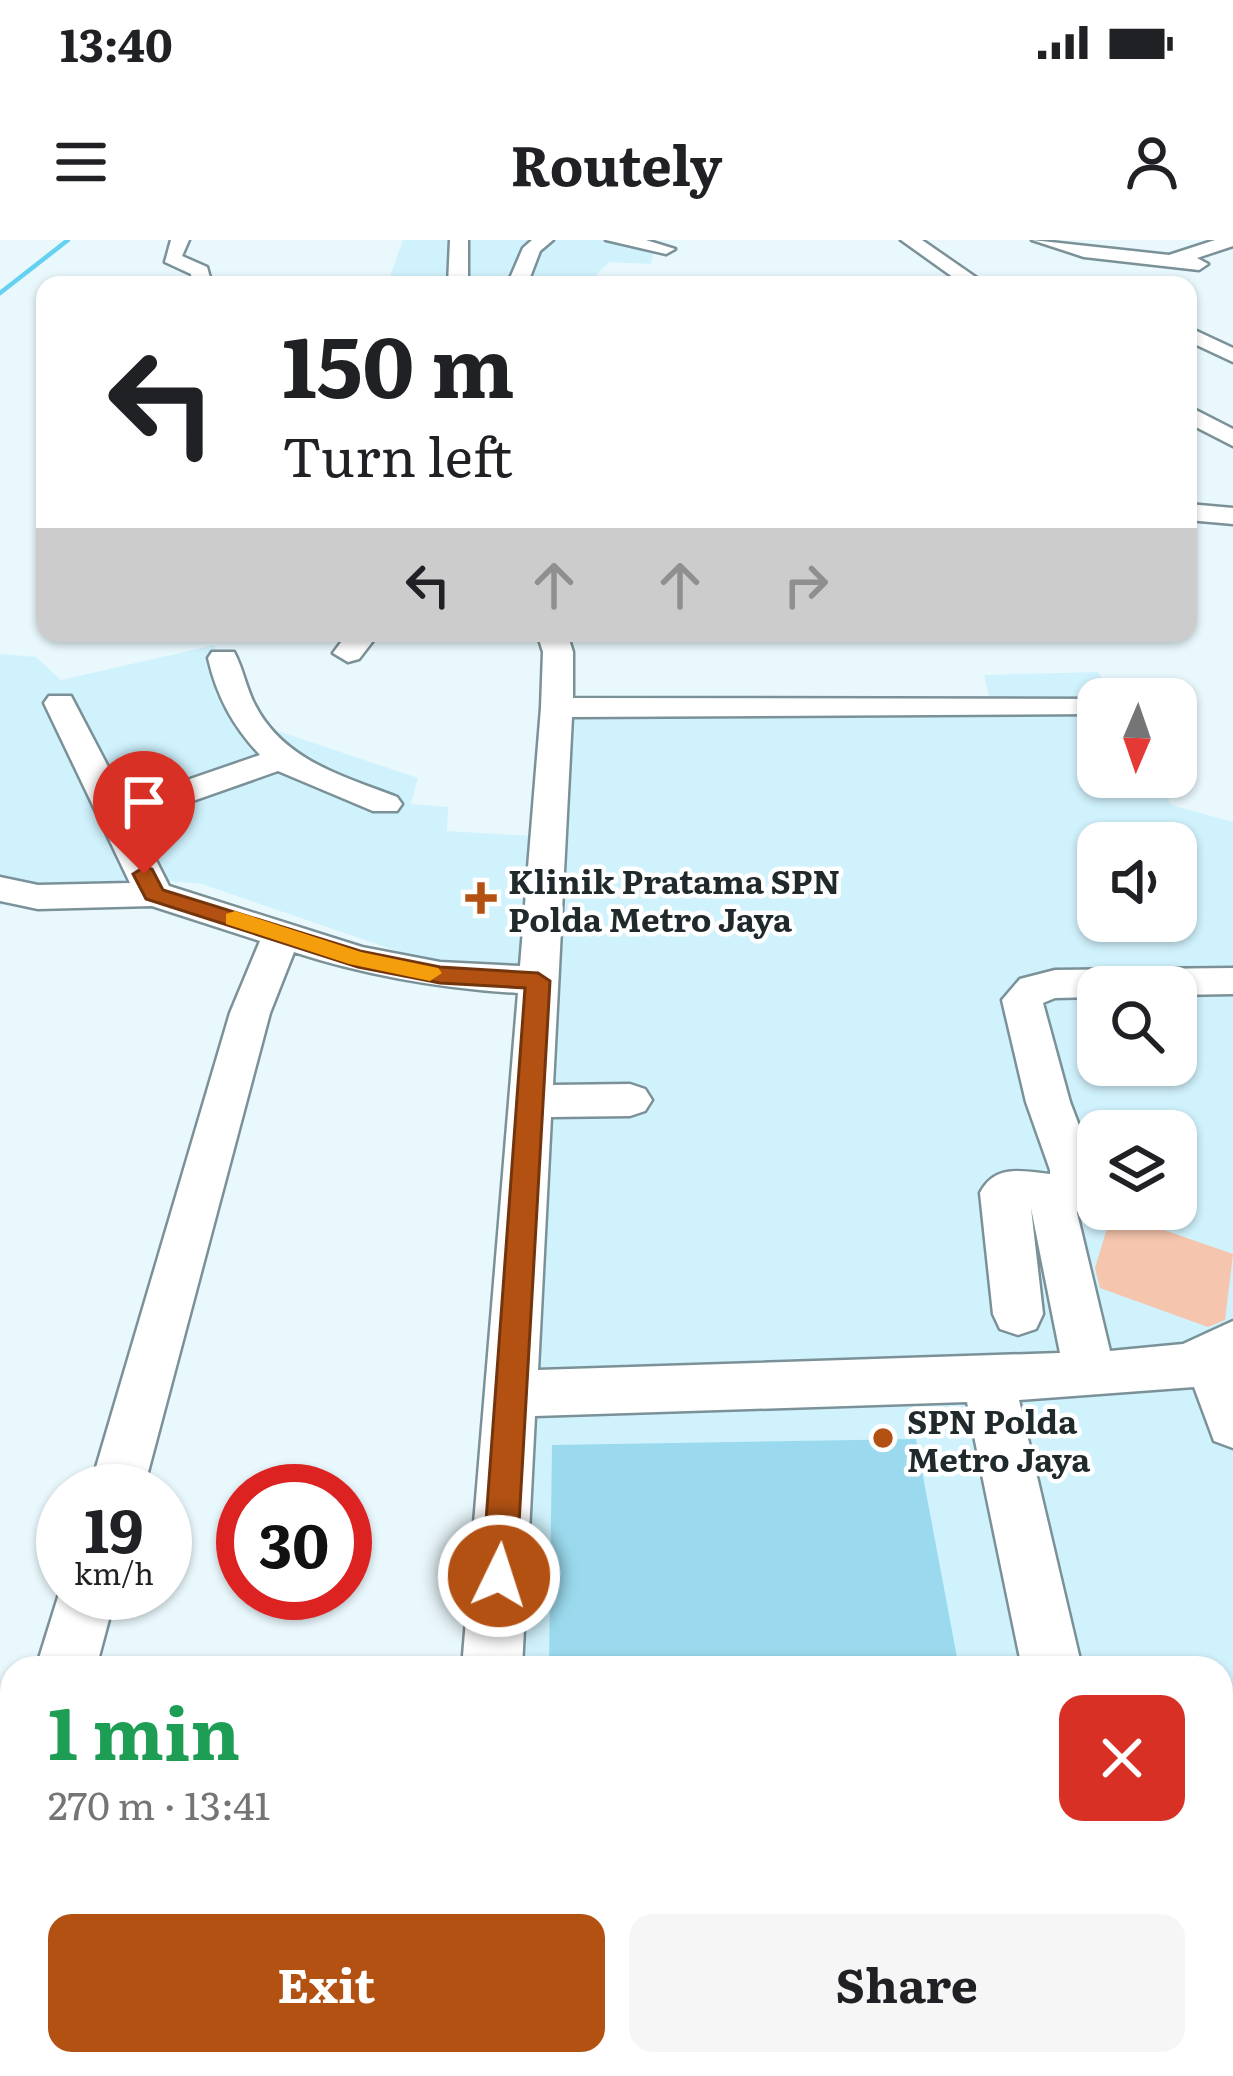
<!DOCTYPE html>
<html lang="en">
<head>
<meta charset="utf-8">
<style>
	:root { --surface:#fff; --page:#f6f6f6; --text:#202124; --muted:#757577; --accent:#b25112 }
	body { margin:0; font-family:Literata,serif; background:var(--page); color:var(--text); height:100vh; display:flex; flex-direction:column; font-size:45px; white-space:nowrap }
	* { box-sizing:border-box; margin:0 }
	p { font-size:39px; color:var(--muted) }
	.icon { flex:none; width:66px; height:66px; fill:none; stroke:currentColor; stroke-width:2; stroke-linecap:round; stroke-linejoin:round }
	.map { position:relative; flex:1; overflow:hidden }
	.sheet { position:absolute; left:0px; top:1416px; width:1233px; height:420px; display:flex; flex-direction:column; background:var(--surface); border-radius:36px 36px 0 0; box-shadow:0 3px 9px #0004 }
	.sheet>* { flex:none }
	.banner { position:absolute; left:36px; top:36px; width:1161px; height:366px; border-radius:24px; box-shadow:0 3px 9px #0004; background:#fff; color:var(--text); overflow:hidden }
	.needle { width:78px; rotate:182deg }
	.controls { position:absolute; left:1077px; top:438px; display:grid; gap:24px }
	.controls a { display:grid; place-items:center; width:120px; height:120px; border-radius:24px; background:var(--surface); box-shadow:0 3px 9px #0004; font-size:60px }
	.speed { position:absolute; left:36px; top:1224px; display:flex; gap:24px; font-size:60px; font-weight:700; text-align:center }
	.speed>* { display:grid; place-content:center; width:156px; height:156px; border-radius:50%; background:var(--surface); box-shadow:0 3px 9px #0004; line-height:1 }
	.speed small { font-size:30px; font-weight:400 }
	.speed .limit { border:18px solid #d22; background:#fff; color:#111 }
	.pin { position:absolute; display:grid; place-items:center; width:102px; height:102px; color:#fff; margin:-123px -51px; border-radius:50% 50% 50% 0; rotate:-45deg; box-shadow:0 0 12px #0007 }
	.pin .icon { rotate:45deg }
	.me { position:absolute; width:132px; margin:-66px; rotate:4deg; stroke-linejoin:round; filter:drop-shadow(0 0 9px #0008) }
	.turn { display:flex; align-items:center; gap:42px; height:252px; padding:0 48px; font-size:54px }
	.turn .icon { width:156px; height:156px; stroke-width:2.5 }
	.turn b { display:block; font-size:84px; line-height:102px }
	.lanes { display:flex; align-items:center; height:114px; padding:0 48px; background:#0003; justify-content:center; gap:60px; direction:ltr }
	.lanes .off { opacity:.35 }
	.round { display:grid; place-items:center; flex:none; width:126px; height:126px; border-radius:24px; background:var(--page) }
	.summary { display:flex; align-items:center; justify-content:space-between; height:204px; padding:0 48px }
	h1 { font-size:72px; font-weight:700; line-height:90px; color:#1e9e55 }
	.cta { display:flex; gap:24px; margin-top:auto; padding:24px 48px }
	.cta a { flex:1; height:138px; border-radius:24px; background:var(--accent); color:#fff; font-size:48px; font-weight:700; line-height:138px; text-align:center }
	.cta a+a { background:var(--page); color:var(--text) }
	.status { display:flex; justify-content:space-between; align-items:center; height:84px; padding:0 60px; background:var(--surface); direction:ltr }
	.status svg { height:33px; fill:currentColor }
	header { display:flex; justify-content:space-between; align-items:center; height:156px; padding:0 48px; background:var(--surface); font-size:54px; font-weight:700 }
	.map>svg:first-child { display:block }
	.built { fill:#d0f2fd; fill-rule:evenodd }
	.green { fill:#9bdaee }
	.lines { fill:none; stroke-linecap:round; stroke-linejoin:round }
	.stream { stroke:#65d1f0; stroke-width:4.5 }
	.building { fill:#f5c5ad }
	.minor-casing { stroke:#7b9198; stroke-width:5 }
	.minor { fill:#fff; fill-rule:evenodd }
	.route { fill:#b25112; stroke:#74350c; stroke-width:3 }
	.slow { fill:#f59e0b }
	.poi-dot { fill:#b25112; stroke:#fff; stroke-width:4.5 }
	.labels { text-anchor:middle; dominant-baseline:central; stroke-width:9; stroke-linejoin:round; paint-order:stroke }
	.poi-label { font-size:33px; font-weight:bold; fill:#20292c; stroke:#fff; text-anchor:start }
</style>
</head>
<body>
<div class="status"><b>13:40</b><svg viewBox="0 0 49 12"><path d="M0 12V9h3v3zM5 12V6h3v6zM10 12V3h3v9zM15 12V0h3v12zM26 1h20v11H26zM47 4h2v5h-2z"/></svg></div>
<header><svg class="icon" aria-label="menu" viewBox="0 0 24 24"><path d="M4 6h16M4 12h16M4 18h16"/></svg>Routely<svg class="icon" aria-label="person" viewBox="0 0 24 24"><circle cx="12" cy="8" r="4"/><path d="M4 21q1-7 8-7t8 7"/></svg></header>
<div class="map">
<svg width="1233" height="1836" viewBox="0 0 1233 1836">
	<rect width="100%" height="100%" fill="#e9f8fd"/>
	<!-- built -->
	<path class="built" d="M403,0H656L651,24L609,22L586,45H387Z
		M215,405L218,436L239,478L418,538L411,564L448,567L447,591L566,598L575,467L991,465L984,435L1098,432L1115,459H1098V537H1157L1171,565L1233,582V1836H495L496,1824H1221V1428H519L559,731L426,721L202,644L141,639L56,650L0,666V414L36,417L61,440ZM1098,603H1176V681H1098ZM1098,747H1176V825H1098ZM1098,891H1176V969H1098Z"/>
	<!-- green -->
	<path class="green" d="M916,1199L959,1428H549L552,1205Z
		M544,1824H1034L1037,1836H544Z"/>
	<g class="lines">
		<!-- stream -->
		<path class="stream" d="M0,53L68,0"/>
	</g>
	<!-- building -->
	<path class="building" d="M1112,972L1233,1014L1225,1080L1208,1087L1100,1048L1095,1028Z"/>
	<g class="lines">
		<defs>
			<path id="minor" d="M171,0H189L182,16L207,27L212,45H192L191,34L165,22Z
				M450,0H468V45H448Z
				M532,0H553L540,11L527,45H507L523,8Z
				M606,0H646L675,9L666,14Z
				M901,0H922L987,45H964Z
				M1032,0L1169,15L1215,0H1233V6L1197,18L1208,24L1199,30L1084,17Z
				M1188,87L1233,108V122L1188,101Z
				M1188,166L1233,189V206L1188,183Z
				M1188,264L1233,268V284L1188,280Z
				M348,393H379L359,419L348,422L333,413Z
				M537,393H567L573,412V458L1110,459H1098V474L572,477L553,845L630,844L645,849L652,860L645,871L630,876L551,877L538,1130L1060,1113L1031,968L1043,1074L1036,1089L1018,1095L1000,1089L993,1074L980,953C995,924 1021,931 1050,934V930L1026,862L1002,760L1020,739L1055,730L1233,728V754L1176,755V747H1098V757L1055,758L1043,763L1070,862L1096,930L1093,948L1077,973L1110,1111L1183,1104L1233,1081V1208L1214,1201L1194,1147L1019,1160L1082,1428H1022L967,1162L535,1176L522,1428H462L518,753C440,748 368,736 294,712L270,773L143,1251H89L230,773L260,701L152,666L38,669L0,661V637L38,645L130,643L44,463L49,456H71L126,561L260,515C233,486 217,457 208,418L212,412H234C243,428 246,448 255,465C284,521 343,536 397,557L402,564L397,571H373L278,531L136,581L169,646L362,707L440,722L520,726L541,468L543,412Z
				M63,1341V1353H116L96,1428H36Z
				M12,1590V1695L0,1700V1595Z
				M426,1824H498L497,1836H425Z
				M1103,1824H1175L1178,1836H1106Z"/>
		</defs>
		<!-- minor casing -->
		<use href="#minor" class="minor-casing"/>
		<!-- minor -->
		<use href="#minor" class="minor"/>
	</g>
	<!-- route -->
	<path class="route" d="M144,627L152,629L163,650L360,711L440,727L538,733L550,741L516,1336L511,1349L499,1353L487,1349L482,1336L525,748L440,743L358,727L146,659L133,634Z"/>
	<!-- slow -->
	<path class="slow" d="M235,671L361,712L438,728L442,733L430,741L349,724L226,684V674Z"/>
	<!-- markers -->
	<g class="poi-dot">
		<path d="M475 640h12v12h12v12h-12v12h-12v-12h-12v-12h12z"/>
		<circle cx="883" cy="1198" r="12"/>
	</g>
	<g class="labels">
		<!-- poi labels -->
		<g class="poi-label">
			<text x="508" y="639">Klinik Pratama SPN<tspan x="508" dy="38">Polda Metro Jaya</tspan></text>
			<text x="907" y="1179">SPN Polda<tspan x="907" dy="38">Metro Jaya</tspan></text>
		</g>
	</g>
</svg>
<div class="controls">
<a><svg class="needle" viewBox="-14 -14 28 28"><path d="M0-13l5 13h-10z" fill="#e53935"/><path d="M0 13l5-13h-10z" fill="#757577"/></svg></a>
<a><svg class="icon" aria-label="sound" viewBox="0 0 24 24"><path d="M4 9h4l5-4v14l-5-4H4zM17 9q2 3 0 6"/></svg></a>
<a><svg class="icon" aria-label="search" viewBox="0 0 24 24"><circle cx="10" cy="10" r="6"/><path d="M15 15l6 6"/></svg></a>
<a><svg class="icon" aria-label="layers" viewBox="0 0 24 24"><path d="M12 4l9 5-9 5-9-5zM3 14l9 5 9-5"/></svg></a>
</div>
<div class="speed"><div>19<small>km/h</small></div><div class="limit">30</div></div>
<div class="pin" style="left:144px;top:634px;background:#d93025"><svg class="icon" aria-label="arrive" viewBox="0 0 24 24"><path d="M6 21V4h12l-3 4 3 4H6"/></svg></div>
<svg class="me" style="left:499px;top:1336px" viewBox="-20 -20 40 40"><circle r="17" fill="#b25112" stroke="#fff" stroke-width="3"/><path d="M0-11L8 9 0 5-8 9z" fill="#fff"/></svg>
<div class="banner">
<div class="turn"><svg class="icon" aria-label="left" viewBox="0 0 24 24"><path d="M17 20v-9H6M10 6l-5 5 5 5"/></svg><div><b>150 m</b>Turn left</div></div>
<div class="lanes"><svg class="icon" aria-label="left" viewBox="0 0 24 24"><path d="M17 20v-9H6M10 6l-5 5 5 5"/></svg><svg class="icon off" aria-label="ahead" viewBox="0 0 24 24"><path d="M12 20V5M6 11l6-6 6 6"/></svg><svg class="icon off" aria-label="ahead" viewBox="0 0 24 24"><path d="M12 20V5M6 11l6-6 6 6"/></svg><svg class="icon off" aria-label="right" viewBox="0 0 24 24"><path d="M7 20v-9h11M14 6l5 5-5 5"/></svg></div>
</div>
<section class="sheet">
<div class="summary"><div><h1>1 min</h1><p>270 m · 13:41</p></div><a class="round" style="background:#d93025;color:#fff"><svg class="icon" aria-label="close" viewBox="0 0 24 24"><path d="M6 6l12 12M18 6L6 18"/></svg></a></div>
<div class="cta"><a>Exit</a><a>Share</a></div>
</section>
</div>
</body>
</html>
